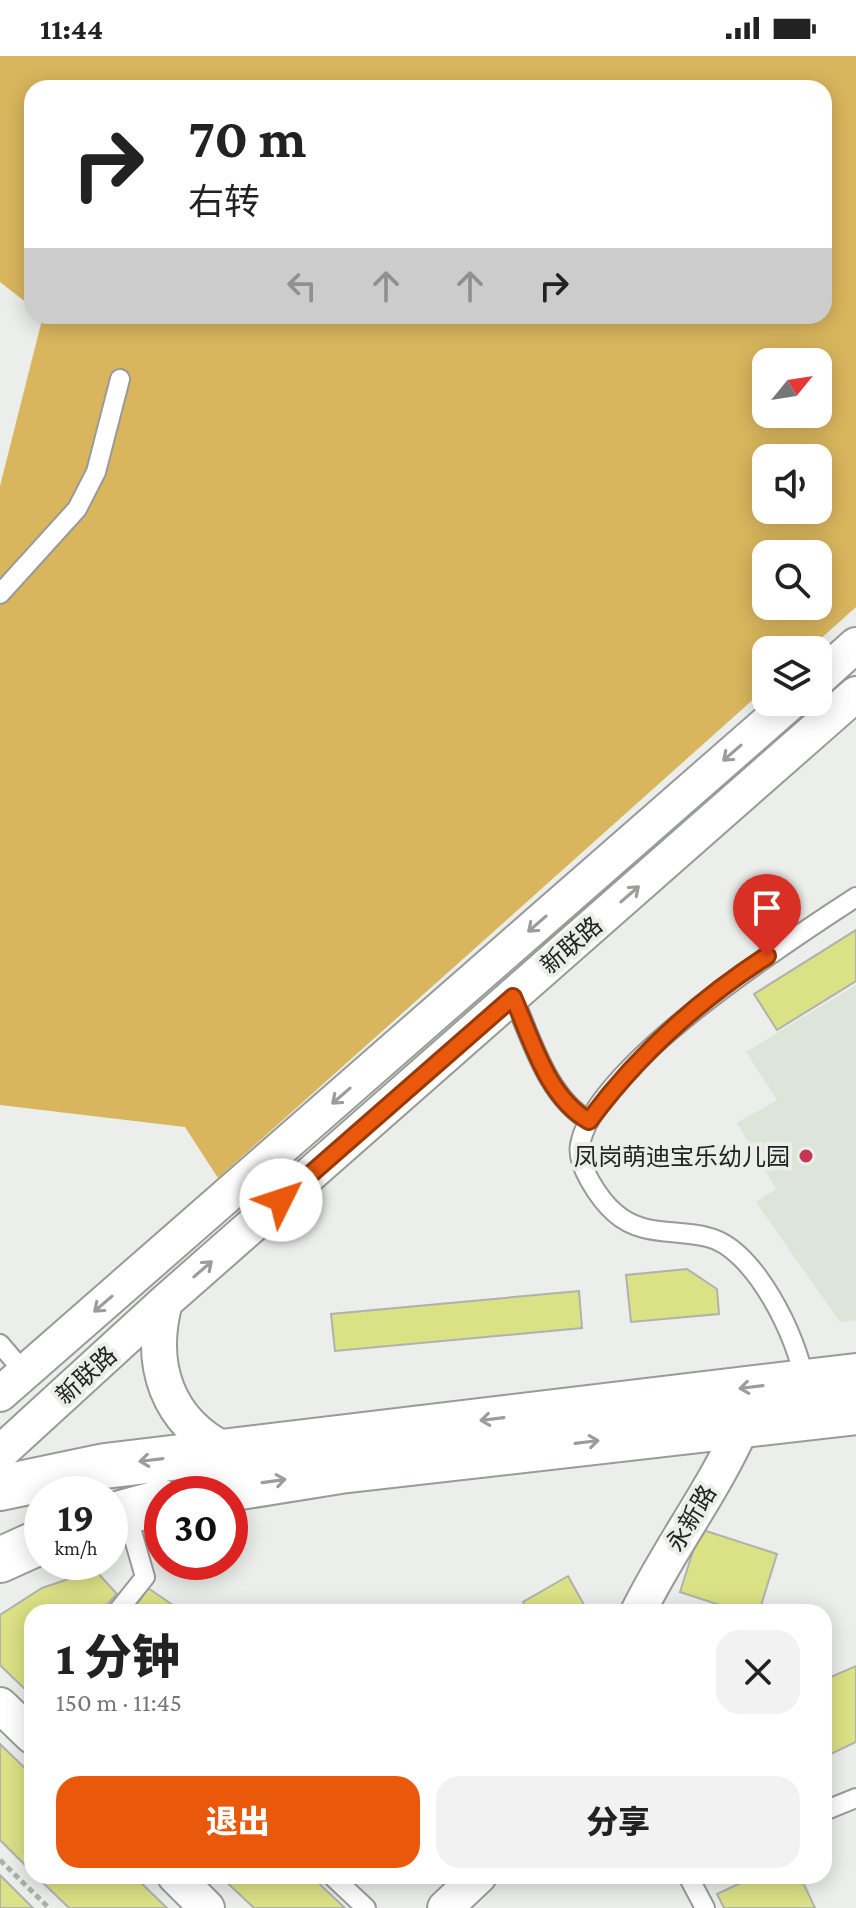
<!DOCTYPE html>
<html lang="zh">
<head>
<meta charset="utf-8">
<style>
	:root { --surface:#fff; --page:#f2f2f2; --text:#222; --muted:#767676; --accent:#ea580c }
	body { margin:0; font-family:"Crimson Pro","Noto Sans SC",serif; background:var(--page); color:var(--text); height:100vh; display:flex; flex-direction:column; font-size:30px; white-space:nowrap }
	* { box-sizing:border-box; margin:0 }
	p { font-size:26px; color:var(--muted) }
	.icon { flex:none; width:44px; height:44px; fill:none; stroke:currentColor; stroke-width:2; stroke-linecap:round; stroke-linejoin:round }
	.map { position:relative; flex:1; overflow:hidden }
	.panel { position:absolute; left:24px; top:1548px; width:808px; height:280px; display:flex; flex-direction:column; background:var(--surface); border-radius:24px; box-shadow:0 4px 20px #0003 }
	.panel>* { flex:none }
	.banner { position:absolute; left:24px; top:24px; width:808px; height:244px; border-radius:24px; box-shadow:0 4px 20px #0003; background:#fff; color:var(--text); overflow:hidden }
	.needle { width:52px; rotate:60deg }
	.fabs { position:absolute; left:752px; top:292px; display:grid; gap:16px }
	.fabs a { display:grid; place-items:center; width:80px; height:80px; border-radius:16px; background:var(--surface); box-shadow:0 4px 20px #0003; font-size:40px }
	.speed { position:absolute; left:24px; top:1420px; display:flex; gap:16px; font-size:40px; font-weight:700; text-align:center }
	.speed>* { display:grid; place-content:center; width:104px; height:104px; border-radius:50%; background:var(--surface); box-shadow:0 4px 20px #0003; line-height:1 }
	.speed small { font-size:20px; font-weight:400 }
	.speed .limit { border:12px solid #d22; background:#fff; color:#111 }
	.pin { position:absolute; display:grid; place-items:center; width:68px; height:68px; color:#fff; margin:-82px -34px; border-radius:50% 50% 50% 0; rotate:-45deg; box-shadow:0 0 8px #0007 }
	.pin .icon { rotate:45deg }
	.me { position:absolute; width:88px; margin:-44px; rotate:49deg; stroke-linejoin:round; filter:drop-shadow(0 0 6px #0008) }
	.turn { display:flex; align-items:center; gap:28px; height:168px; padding:0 32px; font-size:36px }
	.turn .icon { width:104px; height:104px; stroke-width:2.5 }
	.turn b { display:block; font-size:56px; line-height:68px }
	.lanes { display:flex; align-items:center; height:76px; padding:0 32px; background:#0003; justify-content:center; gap:40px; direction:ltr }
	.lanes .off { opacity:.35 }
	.round { display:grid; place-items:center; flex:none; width:84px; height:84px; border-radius:24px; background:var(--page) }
	.summary { display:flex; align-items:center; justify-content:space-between; height:136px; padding:0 32px }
	h1 { font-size:48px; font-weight:800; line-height:60px }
	.action { display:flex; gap:16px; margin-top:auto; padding:16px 32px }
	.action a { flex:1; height:92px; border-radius:24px; background:var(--accent); color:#fff; font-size:32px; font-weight:800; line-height:92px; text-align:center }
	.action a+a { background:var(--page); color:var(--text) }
	.status { display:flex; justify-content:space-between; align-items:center; height:56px; padding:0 40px; background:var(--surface); direction:ltr }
	.status svg { height:22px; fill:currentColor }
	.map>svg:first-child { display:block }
	.built { fill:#dde4da }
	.forest { fill:#d9b55d; fill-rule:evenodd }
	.building { fill:#dbe185; stroke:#b1b1ad; stroke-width:2 }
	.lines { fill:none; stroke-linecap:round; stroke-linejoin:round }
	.service-casing { stroke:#989b97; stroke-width:22 }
	.minor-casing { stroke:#989b97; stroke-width:38 }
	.tertiary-casing { stroke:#989b97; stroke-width:48 }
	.path { stroke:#adb0ac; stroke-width:5; stroke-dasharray:6 4; stroke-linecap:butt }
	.service { stroke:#fff; stroke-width:18 }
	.minor { stroke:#fff; stroke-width:34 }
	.tertiary { stroke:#fff; stroke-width:44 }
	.oneway { stroke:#9c9c9b }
	.route-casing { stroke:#983908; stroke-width:20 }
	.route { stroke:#ea580c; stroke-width:14 }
	.poi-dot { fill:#c63653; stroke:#ebeeea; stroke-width:3 }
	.labels { text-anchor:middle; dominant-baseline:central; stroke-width:8; stroke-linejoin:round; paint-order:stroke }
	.street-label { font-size:24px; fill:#222321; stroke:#ebeeea }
	.poi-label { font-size:24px; fill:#222321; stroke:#ebeeea; text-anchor:end }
</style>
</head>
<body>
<div class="status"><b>11:44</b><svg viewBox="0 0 49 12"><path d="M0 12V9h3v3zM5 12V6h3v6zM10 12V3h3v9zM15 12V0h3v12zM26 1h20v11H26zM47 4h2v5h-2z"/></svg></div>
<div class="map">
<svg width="856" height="1852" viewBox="0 0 856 1852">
	<rect width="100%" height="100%" fill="#ebeeea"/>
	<!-- built -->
	<path class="built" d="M856,929V1264L840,1266L756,1146L776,1133L737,1067L777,1044L746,996Z"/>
	<!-- forest -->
	<path class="forest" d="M0,0H856V551L808,594H766V632L218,1122L185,1071L0,1049V430L43,260H824V32H32V251L0,226ZM766,306H818V358H766ZM766,402H818V454H766ZM766,498H818V550H766Z"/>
	<!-- building -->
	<path class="building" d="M856,874V925L777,974L754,938Z
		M687,1213L717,1233L719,1258L631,1266L626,1219Z
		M579,1235L582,1272L335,1295L331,1258Z
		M700,1473L777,1498L759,1556H741L680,1536Z
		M95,1514L117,1538L100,1556H32V1640L0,1609V1559L42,1532Z
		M568,1520L588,1556H528L523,1546Z
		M148,1532L183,1556H132Z
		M856,1610V1686L831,1698L824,1684V1624Z
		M0,1688L32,1719V1816L0,1784Z
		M0,1819L33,1852H0Z
		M36,1820H134L167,1852H69Z
		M220,1820H311L345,1852H254Z
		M755,1820H800L815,1852H724L717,1838Z"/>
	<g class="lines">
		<defs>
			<path id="service" d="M0,538L77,453L96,416L120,323
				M513,941C532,984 547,1040 589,1065
				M0,1288L24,1316
				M804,1325C798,1282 754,1191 707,1181C675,1173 642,1181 615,1157C600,1144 576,1109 580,1089C594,1010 790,884 856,841
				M117,1556L145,1521L126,1455
				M824,1755L856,1742
				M332,1820L366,1852
				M688,1820L705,1852"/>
			<path id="minor" d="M818,623L856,589
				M165,1246C148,1309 167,1366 227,1395
				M0,1338L791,646
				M0,1397L165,1246L856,638
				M638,1556C670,1491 714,1434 743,1368
				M0,1649L32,1680
				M175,1820L207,1852
				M445,1852L479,1820"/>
			<path id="tertiary" d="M0,1432L105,1410L856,1320
				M197,1438L340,1415L856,1356
				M110,1460L162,1446
				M0,1504L42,1485"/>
		</defs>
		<!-- service casing -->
		<use href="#service" class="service-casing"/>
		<!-- minor casing -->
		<use href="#minor" class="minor-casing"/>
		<!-- tertiary casing -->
		<use href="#tertiary" class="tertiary-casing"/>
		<!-- path -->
		<path class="path" d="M0,1804L49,1852"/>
		<!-- service -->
		<use href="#service" class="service"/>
		<!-- minor -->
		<use href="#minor" class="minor"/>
		<!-- tertiary -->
		<use href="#tertiary" class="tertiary"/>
	</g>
	<!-- one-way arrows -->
	<defs><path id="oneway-shaft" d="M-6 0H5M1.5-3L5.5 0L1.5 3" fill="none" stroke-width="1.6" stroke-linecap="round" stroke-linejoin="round" transform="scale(2)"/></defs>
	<g class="oneway">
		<use href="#oneway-shaft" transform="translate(732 697) rotate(139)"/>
		<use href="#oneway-shaft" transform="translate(630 838) rotate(-41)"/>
		<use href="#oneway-shaft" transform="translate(537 868) rotate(139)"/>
		<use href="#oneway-shaft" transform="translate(341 1040) rotate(139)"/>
		<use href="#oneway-shaft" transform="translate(203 1213) rotate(-41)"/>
		<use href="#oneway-shaft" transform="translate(103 1248) rotate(139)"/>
		<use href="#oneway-shaft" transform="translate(751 1331) rotate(173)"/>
		<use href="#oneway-shaft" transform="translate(492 1363) rotate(173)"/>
		<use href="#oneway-shaft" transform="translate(587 1386) rotate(-7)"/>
		<use href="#oneway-shaft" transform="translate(151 1404) rotate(173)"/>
		<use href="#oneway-shaft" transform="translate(274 1425) rotate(-8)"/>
	</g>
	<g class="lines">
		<defs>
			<path id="route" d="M281,1144L513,941C532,984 547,1041 589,1065C637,1000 699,944 767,900"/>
		</defs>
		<!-- route casing -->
		<use href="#route" class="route-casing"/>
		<!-- route -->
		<use href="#route" class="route"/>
	</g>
	<!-- markers -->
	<circle class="poi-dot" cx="806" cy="1100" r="8"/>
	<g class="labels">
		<!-- street labels -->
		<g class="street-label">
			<text transform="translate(571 889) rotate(-41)">新联路</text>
			<text transform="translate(86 1319) rotate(-42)">新联路</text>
			<text transform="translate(691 1462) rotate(-59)">永新路</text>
		</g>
		<!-- poi labels -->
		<g class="poi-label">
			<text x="790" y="1100">凤岗萌迪宝乐幼儿园</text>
		</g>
	</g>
</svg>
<div class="fabs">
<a><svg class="needle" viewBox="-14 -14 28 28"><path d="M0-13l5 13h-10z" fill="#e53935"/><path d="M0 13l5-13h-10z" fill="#767676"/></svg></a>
<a><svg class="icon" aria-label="sound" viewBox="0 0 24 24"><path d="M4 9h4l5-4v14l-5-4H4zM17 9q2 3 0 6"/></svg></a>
<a><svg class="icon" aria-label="search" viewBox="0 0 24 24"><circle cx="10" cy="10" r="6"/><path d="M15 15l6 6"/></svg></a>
<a><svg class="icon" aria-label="layers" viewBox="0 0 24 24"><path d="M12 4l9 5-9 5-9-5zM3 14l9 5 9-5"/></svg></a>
</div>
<div class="speed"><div>19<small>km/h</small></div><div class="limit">30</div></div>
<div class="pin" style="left:767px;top:900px;background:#d93025"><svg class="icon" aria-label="arrive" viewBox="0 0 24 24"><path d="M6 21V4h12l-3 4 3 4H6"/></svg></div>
<svg class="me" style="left:281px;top:1144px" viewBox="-20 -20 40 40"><circle r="19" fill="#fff"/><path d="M0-13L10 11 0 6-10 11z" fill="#ea580c"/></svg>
<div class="banner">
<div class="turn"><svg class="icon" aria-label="right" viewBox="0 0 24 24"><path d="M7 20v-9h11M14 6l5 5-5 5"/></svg><div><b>70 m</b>右转</div></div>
<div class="lanes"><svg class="icon off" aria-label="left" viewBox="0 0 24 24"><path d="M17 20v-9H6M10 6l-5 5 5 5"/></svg><svg class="icon off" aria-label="ahead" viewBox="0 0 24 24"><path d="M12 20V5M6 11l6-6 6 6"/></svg><svg class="icon off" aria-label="ahead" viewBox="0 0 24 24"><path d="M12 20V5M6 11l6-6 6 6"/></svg><svg class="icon" aria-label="right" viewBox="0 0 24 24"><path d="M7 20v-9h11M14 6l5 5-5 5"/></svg></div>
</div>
<section class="panel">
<div class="summary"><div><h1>1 分钟</h1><p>150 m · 11:45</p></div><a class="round"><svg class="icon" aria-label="close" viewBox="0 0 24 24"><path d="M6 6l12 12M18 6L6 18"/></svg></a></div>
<div class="action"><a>退出</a><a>分享</a></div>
</section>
</div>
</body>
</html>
